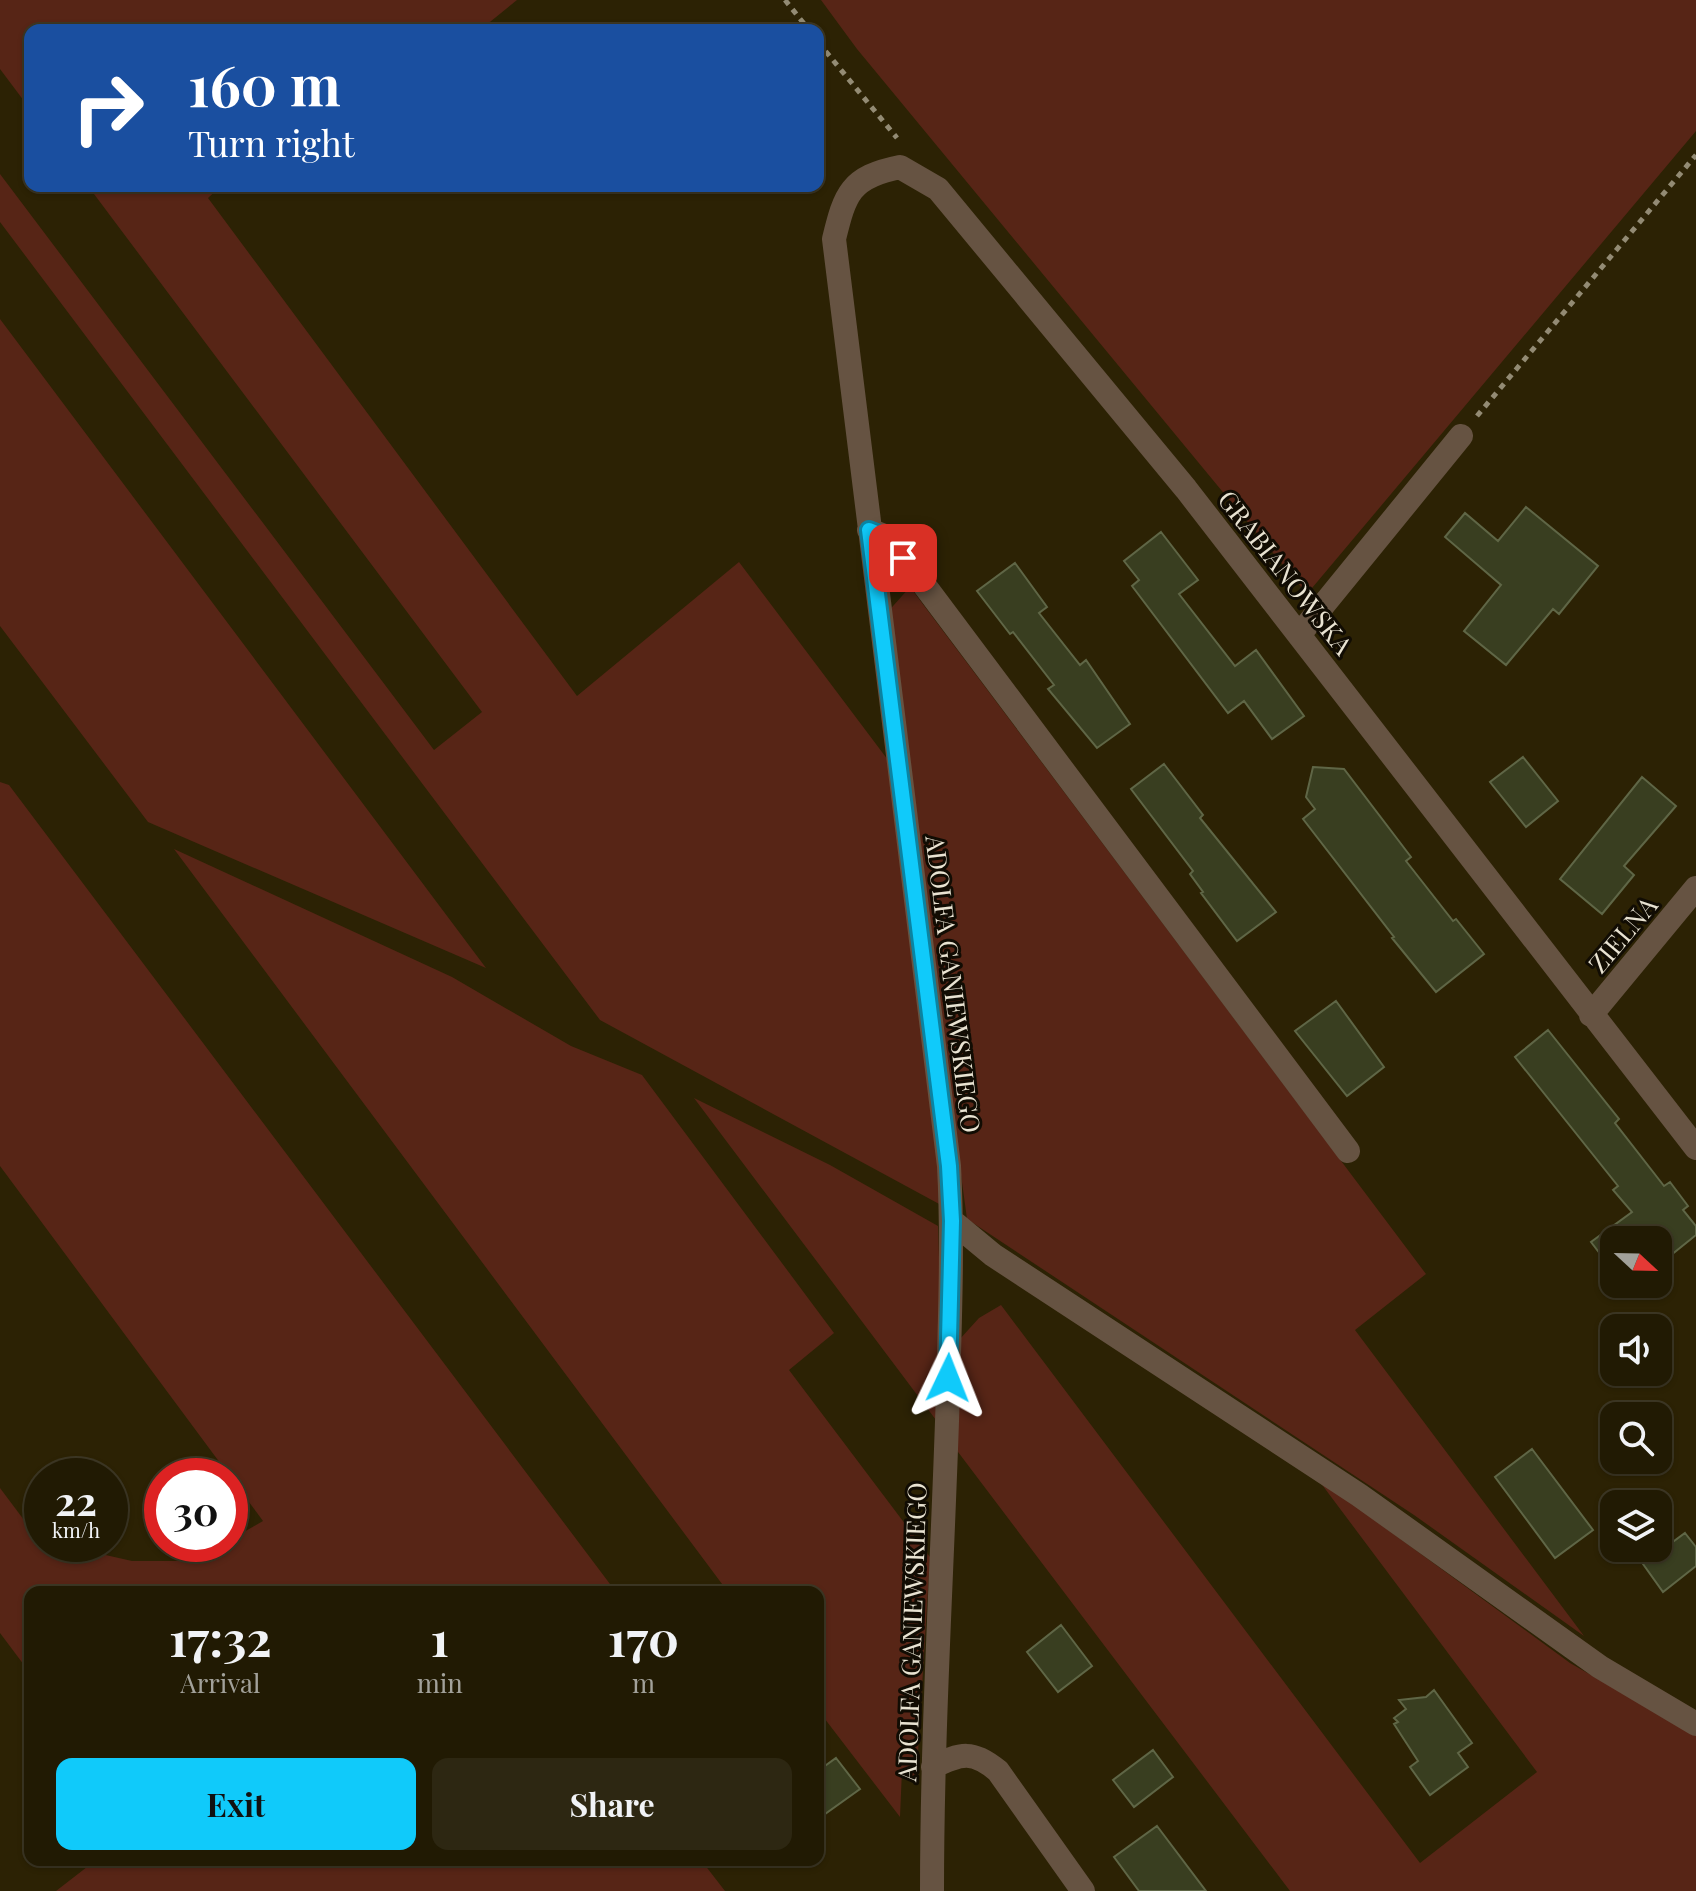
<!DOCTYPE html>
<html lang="en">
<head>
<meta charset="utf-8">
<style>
	:root { --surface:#211a03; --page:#2d2712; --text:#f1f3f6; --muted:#a2a19a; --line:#3e3825; --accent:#10cafa }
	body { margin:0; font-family:"Playfair Display",serif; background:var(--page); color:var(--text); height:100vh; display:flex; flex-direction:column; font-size:30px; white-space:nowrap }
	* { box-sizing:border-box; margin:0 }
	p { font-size:26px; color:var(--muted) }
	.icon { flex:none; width:44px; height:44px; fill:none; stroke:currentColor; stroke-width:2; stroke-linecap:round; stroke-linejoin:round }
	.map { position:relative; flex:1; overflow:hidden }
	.panel { position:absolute; left:24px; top:1586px; width:800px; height:280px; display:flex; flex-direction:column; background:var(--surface); border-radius:16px; box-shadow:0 2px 6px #0004,0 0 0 2px var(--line) }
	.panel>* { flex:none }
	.guide { position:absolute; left:24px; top:24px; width:800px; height:168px; border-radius:16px; box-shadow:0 2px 6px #0004,0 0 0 2px var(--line); background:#1a4fa0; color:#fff; overflow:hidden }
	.needle { width:52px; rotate:112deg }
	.buttons { position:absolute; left:1600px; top:1226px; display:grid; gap:16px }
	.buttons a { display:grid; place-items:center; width:72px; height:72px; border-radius:16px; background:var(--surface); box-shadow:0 2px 6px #0004,0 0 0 2px var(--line); font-size:40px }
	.speed { position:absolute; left:24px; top:1458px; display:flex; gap:16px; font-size:40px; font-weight:700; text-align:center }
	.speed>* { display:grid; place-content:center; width:104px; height:104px; border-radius:50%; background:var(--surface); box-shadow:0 2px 6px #0004,0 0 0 2px var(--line); line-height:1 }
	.speed small { font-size:20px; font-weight:400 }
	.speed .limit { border:12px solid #d22; background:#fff; color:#111 }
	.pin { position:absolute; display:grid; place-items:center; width:68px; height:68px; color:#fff; margin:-34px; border-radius:16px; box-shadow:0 4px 12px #0006 }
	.me { position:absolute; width:88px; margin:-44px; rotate:2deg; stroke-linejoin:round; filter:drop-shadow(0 0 6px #0008) }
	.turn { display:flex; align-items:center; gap:28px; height:168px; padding:0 32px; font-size:36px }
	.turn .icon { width:104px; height:104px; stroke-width:2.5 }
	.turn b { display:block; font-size:56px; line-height:68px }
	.eta { display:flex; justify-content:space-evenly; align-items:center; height:136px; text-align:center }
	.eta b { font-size:48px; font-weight:700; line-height:56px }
	.button { display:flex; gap:16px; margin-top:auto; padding:16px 32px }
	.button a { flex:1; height:92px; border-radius:16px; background:var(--accent); color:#111; font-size:32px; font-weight:700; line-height:92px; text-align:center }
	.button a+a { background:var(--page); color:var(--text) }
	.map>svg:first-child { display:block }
	.green { fill:#572516 }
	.building { fill:#393e20; stroke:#5f6646; stroke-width:2 }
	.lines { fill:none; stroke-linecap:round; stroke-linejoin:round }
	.path { stroke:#938b74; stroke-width:5; stroke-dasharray:6 6; stroke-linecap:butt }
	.minor { stroke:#665342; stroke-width:24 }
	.route-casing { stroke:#0a83a2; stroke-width:20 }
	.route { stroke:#10cafa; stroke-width:14 }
	.labels { text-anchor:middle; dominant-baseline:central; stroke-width:6; stroke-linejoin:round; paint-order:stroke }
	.street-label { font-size:26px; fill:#e9e3d2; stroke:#110c03 }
</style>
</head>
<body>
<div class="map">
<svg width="1696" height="1891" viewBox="0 0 1696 1891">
	<rect width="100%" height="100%" fill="#2c2204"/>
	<!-- green -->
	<path class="green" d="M0,0H517L480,30H30V109L0,69Z
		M821,0H1696V131L1307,594L857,49Z
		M0,174L434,750L482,712L88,186H221L208,198L577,696L739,562L891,764L946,1183L941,1205L600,1020L0,222Z
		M0,319L486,968L148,822L0,626Z
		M910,587L1426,1274L1355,1330L1584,1636L1414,1515L967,1219L885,615Z
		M0,782L9,785L616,1592H30V1673L0,1633V1488L42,1544H57L132,1561H193L223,1544H230V1540L263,1521L0,1166Z
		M174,849L452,977L571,1046L642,1075L834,1333L789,1370L930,1557L916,1785L902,1770L900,1817L818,1710V1592H728Z
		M694,1098L830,1165L938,1226L941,1318L936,1420Z
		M1001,1305L1420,1863L1537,1772L1317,1478L1570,1663L1696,1735V1891H1290L955,1448L959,1340L979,1318Z
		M96,1860H701L725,1891H56Z"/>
	<!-- building -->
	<path class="building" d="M1526,507L1598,566L1559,614L1553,609L1506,665L1464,631L1501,585L1445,537L1465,513L1498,541Z
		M1161,532L1198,580L1179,594L1235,666L1256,650L1304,716L1272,739L1244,701L1228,713L1132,586L1139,580L1124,561Z
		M1015,563L1047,607L1039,613L1080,665L1086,660L1130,724L1097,748L1048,689L1054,685L1013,632L1010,634L977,591Z
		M1523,757L1558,801L1526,827L1490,782Z
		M1164,764L1203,815L1200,818L1276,912L1237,941L1201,893L1203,892L1190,874L1193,871L1131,789Z
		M1313,767L1344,769L1411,857L1406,861L1453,921L1456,919L1484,954L1436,992L1392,938L1394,937L1303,819L1315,809L1306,797Z
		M1642,777L1676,806L1624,866L1634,875L1602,914L1560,879Z
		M1336,1001L1384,1067L1347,1096L1295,1031Z
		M1548,1030L1619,1119L1615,1123L1664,1186L1670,1182L1688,1206L1683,1210L1696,1226V1235L1660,1264L1664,1269L1658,1273V1240H1614V1272L1591,1242L1632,1212L1613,1190L1618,1186L1515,1057Z
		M1532,1449L1593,1530L1555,1558L1495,1477Z
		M1685,1533L1696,1547V1566L1663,1592L1643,1564Z
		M1061,1625L1092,1666L1058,1692L1027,1652Z
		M1434,1690L1472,1743L1458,1753L1468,1767L1430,1795L1410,1767L1418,1761L1394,1724L1398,1722L1394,1718L1406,1709L1399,1700L1426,1697Z
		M1153,1750L1173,1777L1134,1807L1113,1780Z
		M836,1758L860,1789L818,1819V1771Z
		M1157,1826L1206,1891H1139L1114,1857Z"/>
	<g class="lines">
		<!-- path -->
		<path class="path" d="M785,0L809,30
			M818,42L897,138
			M1477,416L1696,155"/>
		<!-- minor -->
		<path class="minor" d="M869,530L889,538L1348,1151
			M1299,635L1461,436
			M1591,1015L1696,888
			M952,1221L993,1255L1359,1495L1600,1667L1696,1724
			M933,1767C961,1753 973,1750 998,1771L1083,1891
			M932,1891C932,1724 943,1558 948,1391C950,1316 953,1241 949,1166L834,239C845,194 850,177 900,167L938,189L1186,489L1696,1148"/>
	</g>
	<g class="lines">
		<defs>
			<path id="route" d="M903,558L889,538L869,530L949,1166L952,1221L948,1378"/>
		</defs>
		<!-- route casing -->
		<use href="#route" class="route-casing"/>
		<!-- route -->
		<use href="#route" class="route"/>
	</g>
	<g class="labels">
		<!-- street labels -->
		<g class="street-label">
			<text transform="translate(1286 572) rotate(52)">GRABIANOWSKA</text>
			<text transform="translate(1622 934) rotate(-50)">ZIELNA</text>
			<text transform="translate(954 984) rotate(83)">ADOLFA GANIEWSKIEGO</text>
			<text transform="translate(911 1632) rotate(-88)">ADOLFA GANIEWSKIEGO</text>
		</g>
	</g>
</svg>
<div class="buttons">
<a><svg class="needle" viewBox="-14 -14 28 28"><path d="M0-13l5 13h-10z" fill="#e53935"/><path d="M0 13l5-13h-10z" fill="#a2a19a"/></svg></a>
<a><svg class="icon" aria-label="sound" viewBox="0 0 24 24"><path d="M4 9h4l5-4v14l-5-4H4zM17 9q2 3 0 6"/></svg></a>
<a><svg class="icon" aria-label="search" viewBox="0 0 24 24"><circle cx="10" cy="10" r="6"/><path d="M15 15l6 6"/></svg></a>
<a><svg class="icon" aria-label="layers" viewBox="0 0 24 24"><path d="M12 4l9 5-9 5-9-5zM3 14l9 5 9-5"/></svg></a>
</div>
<div class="speed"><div>22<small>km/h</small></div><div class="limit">30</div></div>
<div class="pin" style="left:903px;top:558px;background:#d93025"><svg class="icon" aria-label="arrive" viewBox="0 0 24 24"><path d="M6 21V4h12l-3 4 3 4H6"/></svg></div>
<svg class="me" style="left:948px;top:1378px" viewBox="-20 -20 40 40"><path d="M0-17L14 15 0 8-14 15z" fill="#10cafa" stroke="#fff" stroke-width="4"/></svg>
<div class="guide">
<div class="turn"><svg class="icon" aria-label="right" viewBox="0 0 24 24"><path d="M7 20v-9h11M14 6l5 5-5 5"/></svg><div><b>160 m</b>Turn right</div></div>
</div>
<section class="panel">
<div class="eta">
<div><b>17:32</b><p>Arrival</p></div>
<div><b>1</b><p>min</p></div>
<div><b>170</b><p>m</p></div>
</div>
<div class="button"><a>Exit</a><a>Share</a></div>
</section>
</div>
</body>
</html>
